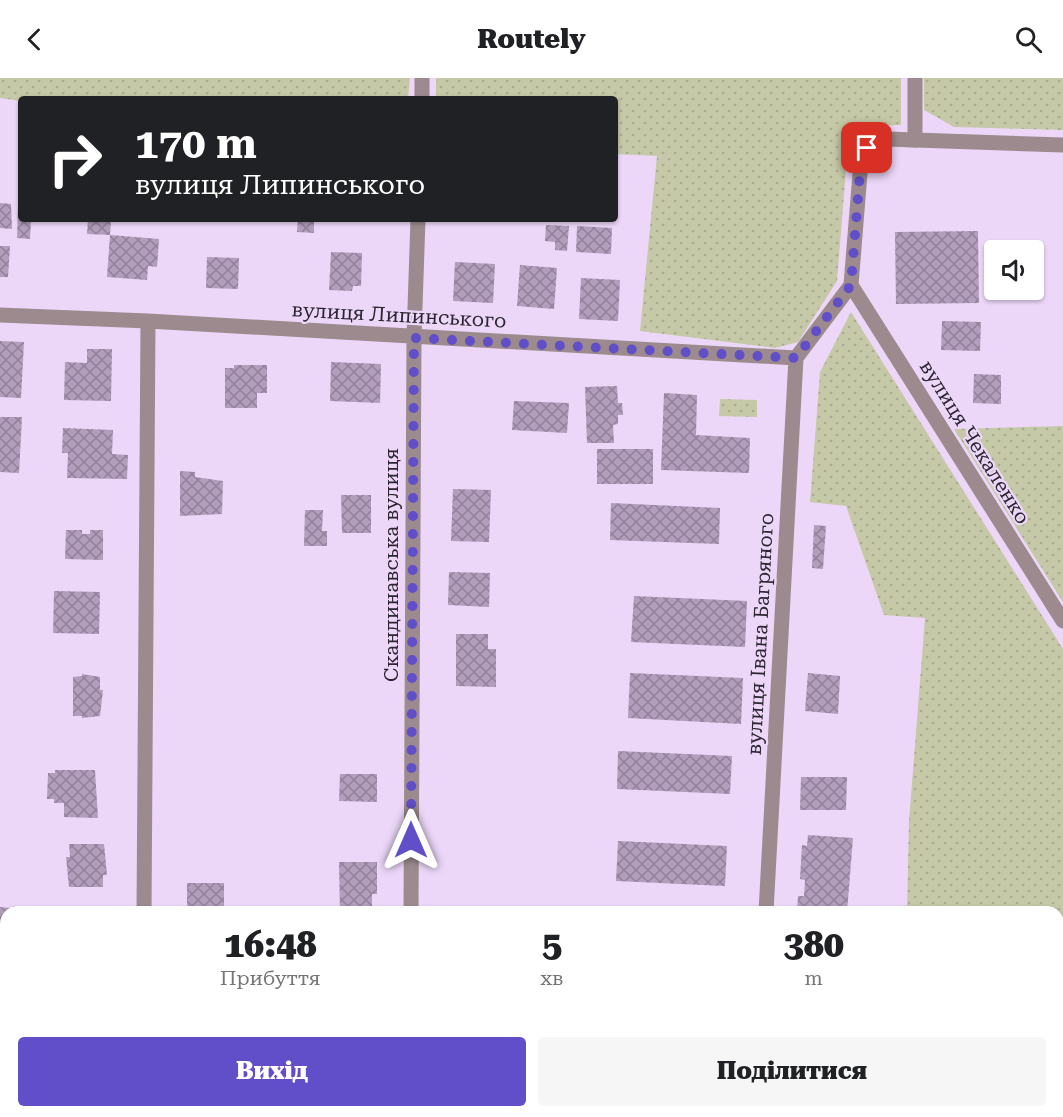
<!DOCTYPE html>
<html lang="uk">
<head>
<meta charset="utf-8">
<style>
	:root { --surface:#fff; --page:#f6f6f6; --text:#202124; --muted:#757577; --accent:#604fc8 }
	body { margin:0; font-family:"Roboto Serif",serif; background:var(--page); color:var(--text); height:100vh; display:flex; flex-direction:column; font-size:22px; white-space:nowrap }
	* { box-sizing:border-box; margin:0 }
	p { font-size:20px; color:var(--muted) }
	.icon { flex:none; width:33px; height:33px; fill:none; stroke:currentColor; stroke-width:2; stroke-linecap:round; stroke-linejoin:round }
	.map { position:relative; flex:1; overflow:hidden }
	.side { position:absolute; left:0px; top:828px; width:1064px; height:212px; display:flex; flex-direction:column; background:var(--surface); border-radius:18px 18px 0 0; box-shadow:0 2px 4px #0004 }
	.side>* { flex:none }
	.hud { position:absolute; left:18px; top:18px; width:600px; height:126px; border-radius:6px; box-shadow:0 2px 4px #0004; background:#202124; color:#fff; overflow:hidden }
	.fabs { position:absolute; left:984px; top:162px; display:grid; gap:12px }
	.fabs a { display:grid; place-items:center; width:60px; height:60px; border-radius:6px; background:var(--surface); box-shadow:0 2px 4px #0004; font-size:30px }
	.pin { position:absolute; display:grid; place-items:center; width:51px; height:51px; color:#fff; margin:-26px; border-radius:12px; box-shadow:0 3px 9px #0006 }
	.me { position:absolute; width:66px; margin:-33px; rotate:0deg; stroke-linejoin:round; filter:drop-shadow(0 0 4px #0008) }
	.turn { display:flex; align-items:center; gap:21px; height:126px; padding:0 18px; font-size:27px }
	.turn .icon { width:78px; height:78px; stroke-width:2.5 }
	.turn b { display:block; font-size:42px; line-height:51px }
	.eta { display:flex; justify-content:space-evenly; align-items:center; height:102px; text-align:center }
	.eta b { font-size:36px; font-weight:800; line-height:42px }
	.action { display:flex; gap:12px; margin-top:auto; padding:12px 18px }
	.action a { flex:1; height:69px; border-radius:6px; background:var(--accent); color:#fff; font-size:24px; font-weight:800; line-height:69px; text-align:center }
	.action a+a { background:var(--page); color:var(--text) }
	header { display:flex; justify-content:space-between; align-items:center; height:78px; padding:0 18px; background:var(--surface); font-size:27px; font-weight:800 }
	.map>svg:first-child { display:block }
	.grass { fill:url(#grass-dots) }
	.building { fill:url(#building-cross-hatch) }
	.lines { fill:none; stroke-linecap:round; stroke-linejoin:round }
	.minor { stroke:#9c8a8e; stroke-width:15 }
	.tertiary { stroke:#9c8a8e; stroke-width:15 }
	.route { stroke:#604fc8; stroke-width:10; stroke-dasharray:0 18 }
	.labels { text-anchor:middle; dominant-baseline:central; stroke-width:4.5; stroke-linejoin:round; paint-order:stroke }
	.street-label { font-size:20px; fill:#2d2531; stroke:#ecd7f8 }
</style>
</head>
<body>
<header><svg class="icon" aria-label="back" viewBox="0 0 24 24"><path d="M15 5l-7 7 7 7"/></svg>Routely<svg class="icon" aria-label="search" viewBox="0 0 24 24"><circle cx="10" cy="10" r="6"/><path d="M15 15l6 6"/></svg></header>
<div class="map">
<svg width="1063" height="1039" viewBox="0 0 1063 1039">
	<defs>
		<pattern id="grass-dots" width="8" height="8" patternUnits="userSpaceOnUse" patternTransform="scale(1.5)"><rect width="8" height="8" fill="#c5c9a7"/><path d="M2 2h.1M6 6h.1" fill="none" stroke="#aaac90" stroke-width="1.8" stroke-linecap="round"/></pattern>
		<pattern id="building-cross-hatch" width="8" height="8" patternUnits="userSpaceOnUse" patternTransform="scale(1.5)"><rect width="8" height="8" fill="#b29dbd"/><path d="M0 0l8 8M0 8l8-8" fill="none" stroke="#91809a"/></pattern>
	</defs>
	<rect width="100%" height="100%" fill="#ecd7f8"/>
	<!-- grass -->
	<path class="grass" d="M0,0H410L408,21L21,23L0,20Z
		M436,0H901V47C871,47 860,49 847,79L837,203L798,264L775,270L640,253L657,78L615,76V21H436Z
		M924,0H1063V52L954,49L924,32Z
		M851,234L1063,571V1039H903V1034H1058V834H907L909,743L925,540L884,537L846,428L810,424L820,294Z
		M720,321L757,322V339L719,338Z
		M1063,348V524L954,351Z
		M159,1034H236V1039H159Z"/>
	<!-- building -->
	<path class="building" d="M0,125L11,126L12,151L0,150Z
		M18,127L21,128V141H31L30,161L17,160Z
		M88,141H111L110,157L87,156Z
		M298,141H314V155L297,154Z
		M546,147L569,148L567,173L555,172V164L545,163Z
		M577,148L612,150L611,176L576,174Z
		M978,153L979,225L896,226L895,154Z
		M110,157L159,161L157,189L148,188L147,202L107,199Z
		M0,168H10L8,199H0Z
		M331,174L362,175L361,208H353L352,213L329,212Z
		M207,179L239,180L238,211L206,210Z
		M455,184L495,186L493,225L453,223Z
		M520,187L557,190L554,231L517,228Z
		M581,200L620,202L618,243L579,241Z
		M942,243L981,244L980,273L941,272Z
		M0,263L24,264L21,320L0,319Z
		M87,271H112L111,323L64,322L65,284L87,285Z
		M331,284L381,286L380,325L330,323Z
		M234,287H267V315H257V330H225V290H234Z
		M974,296L1001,297V326L973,325Z
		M617,308L618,325H622L623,337H618V346L613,347L614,365H587L585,309Z
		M664,315L697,317L696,357L750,360L749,395L661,392Z
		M514,323L569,325L567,355L512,352Z
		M0,339H22L19,395L0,394Z
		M63,350L113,352L112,376L128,377L127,401L67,400L68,375H62Z
		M597,371H653V406H597Z
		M180,393L195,394V399L223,403L222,436L180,438Z
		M453,411L491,412L489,464L451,463Z
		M341,417H371V455H342Z
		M611,425L720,430L719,466L610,462Z
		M305,432H323L322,453H327V468H304Z
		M814,447L826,448L823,491L812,490Z
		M66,452H82V456H90V452H103V482L65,481Z
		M449,494L490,495L489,529L448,527Z
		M54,513L100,514L99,556L53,555Z
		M634,518L747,523L745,569L631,564Z
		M456,556H488V571H496V609L456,608Z
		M630,595L743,600L741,646L628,640Z
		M808,595L840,598L838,636L805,633Z
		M82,596L100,599V612H103L100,638L82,640V638H73V599L82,598Z
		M618,673L732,678L730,716L617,711Z
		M55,692H95L98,740L64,739V725H54V721H47L48,695H55Z
		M340,696H377V724L339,723Z
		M801,699H847L846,732H800Z
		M808,757L853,760L847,834H797L798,818H804L805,802L800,801L802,767L807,768Z
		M618,763L727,768L725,808L616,803Z
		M69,766H104L107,797H103V809H69L66,779H70Z
		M339,784H377V816H372V834H340Z
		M187,805H224V834H187Z
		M13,828H43V834H13Z
		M0,829L10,830V834H6V844H0Z
		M648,1034H669V1039H648Z"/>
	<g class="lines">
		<!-- minor -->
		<path class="minor" d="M422,21V0
			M851,207L1063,543
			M0,237L148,243L796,280
			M796,280L851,207L861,83C873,55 890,62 915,62V0
			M144,834L148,243
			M411,834L414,259L418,141
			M766,834L796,280
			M143,1039V1034
			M410,1039V1034
			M753,1039V1034"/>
		<!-- tertiary -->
		<path class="tertiary" d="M915,62L1063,67"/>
	</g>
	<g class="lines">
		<!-- route -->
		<path class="route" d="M411,762L414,260L796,280L851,207L861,82L867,70"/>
	</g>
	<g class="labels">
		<!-- street labels -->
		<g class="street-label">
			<text transform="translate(399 237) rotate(3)">вулиця Липинського</text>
			<text transform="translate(975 364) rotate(58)">вулиця Чекаленко</text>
			<text transform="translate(391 487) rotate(-90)">Скандинавська вулиця</text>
			<text transform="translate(760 556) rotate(-87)">вулиця Івана Багряного</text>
		</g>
	</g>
</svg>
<div class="fabs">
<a><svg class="icon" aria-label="sound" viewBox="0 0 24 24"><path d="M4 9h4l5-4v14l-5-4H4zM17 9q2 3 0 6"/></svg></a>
</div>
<div class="pin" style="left:867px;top:70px;background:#d93025"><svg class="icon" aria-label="arrive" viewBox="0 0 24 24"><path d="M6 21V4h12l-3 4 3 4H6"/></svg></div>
<svg class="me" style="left:411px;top:762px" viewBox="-20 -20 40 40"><path d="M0-17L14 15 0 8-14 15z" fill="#604fc8" stroke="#fff" stroke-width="4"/></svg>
<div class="hud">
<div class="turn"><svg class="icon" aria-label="right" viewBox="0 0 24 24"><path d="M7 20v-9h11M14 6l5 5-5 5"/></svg><div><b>170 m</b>вулиця Липинського</div></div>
</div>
<section class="side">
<div class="eta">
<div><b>16:48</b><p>Прибуття</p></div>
<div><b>5</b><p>хв</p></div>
<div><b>380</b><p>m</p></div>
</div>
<div class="action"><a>Вихід</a><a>Поділитися</a></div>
</section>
</div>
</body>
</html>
